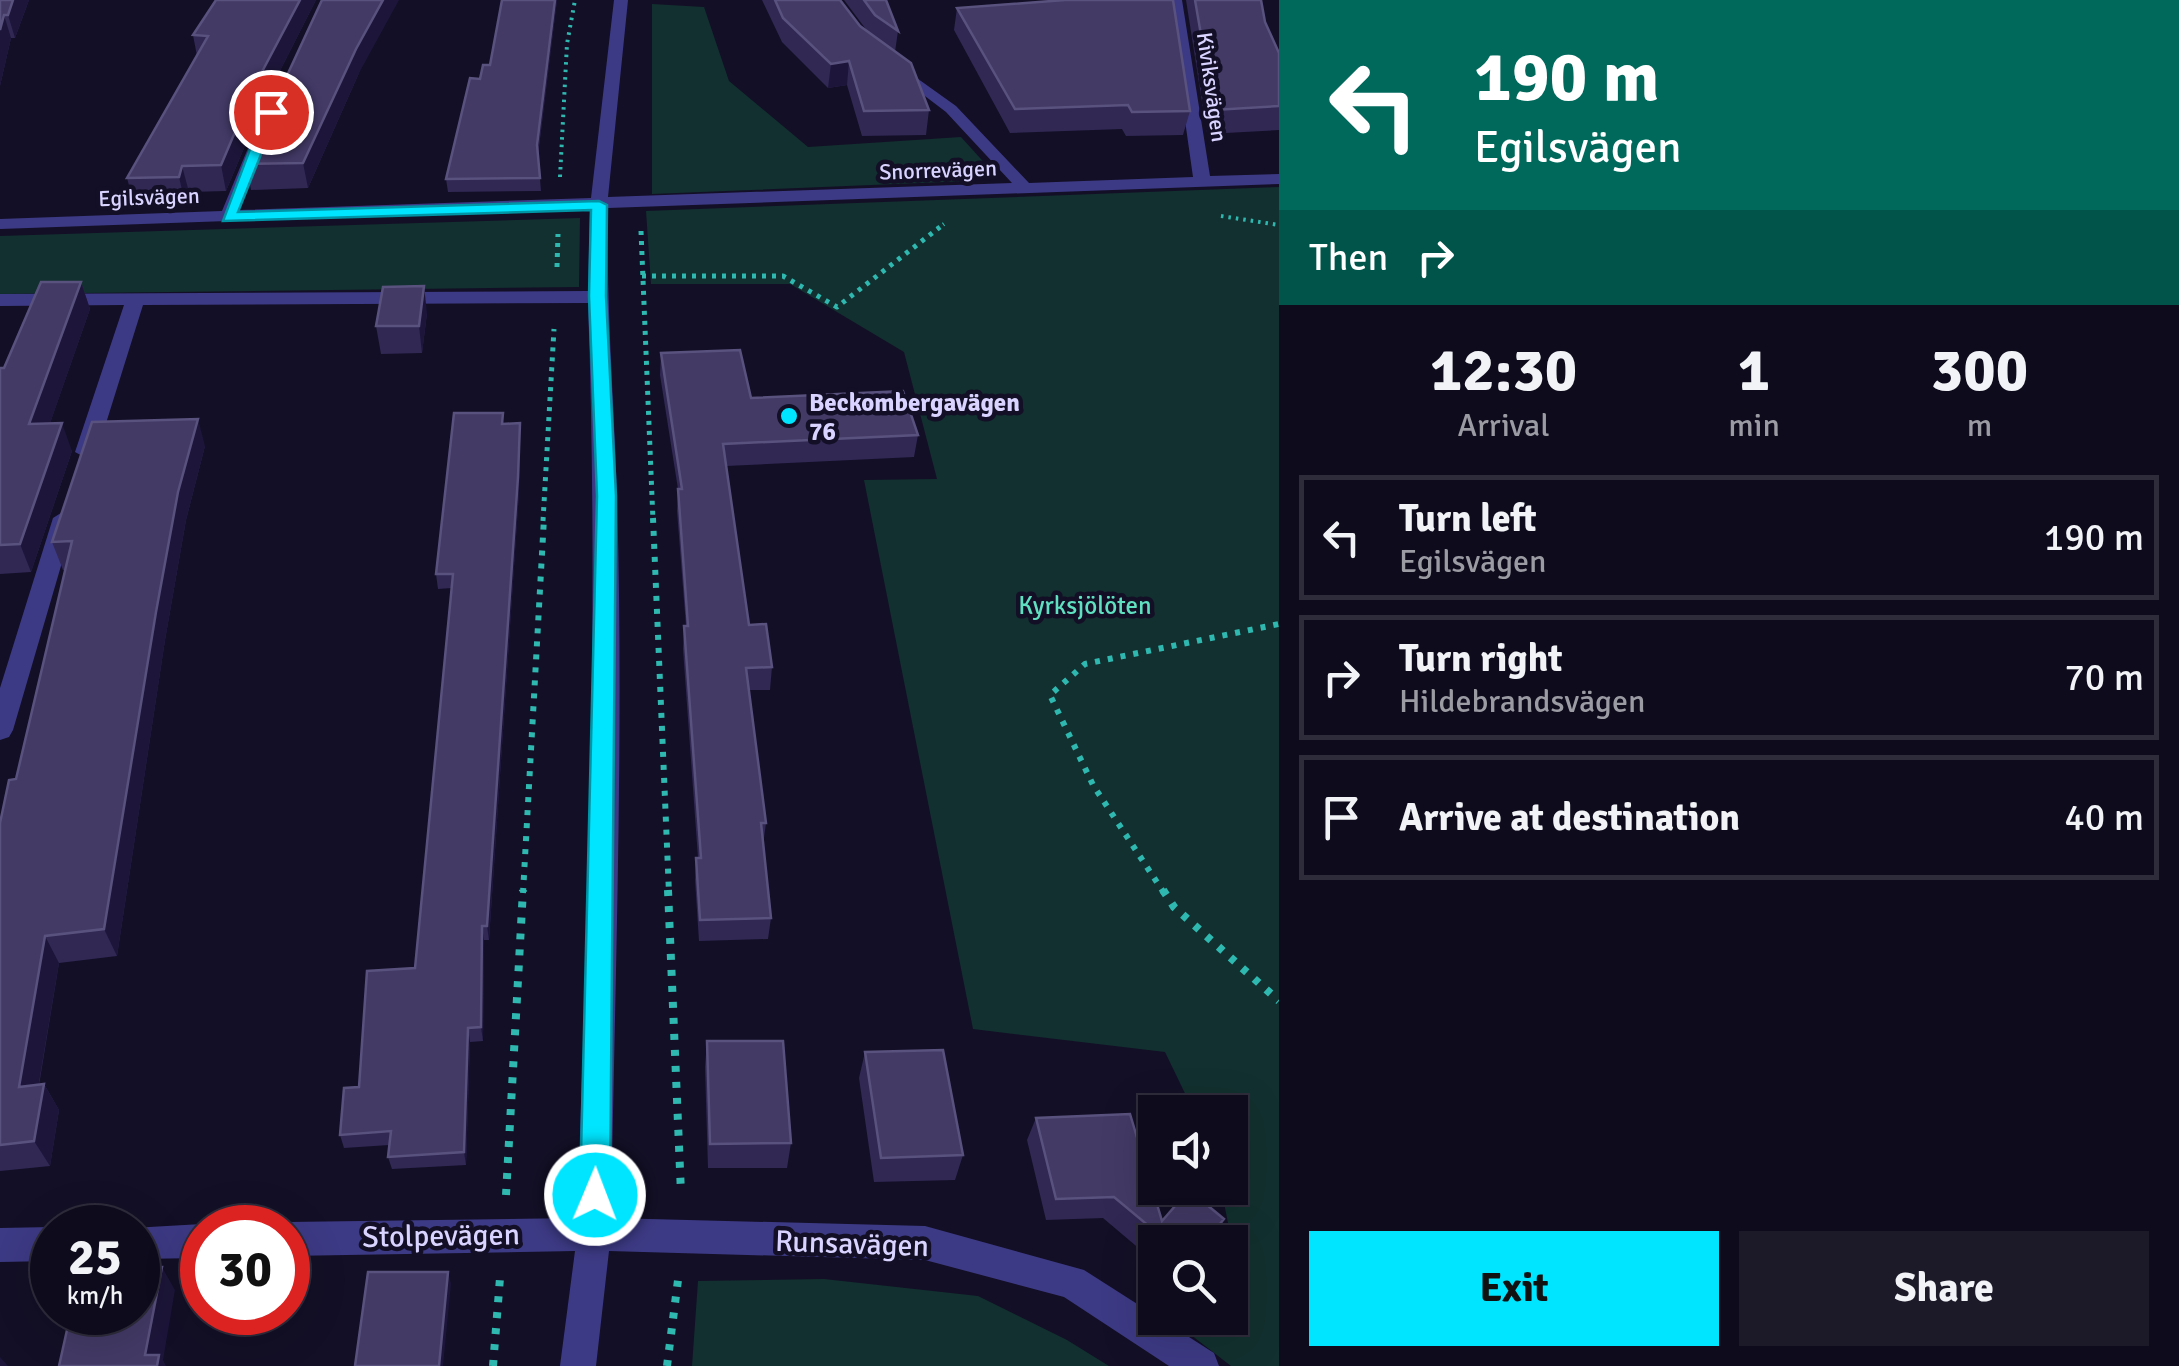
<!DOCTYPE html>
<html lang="en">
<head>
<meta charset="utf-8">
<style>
	:root { --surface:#0e0b1c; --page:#1c1929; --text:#f1f3f6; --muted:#9b9ba3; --line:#2e2b3b; --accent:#00e5ff }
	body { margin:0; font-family:Signika,sans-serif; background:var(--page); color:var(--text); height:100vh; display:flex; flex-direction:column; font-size:38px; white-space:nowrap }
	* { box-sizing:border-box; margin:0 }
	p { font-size:32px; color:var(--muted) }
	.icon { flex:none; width:55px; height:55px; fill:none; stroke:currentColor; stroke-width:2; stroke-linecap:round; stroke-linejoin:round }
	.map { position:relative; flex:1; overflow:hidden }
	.details { display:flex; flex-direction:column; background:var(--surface); width:900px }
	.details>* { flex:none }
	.top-card { background:#00695c; color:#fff; overflow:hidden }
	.buttons { position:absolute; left:1138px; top:1095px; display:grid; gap:20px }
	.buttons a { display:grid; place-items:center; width:110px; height:110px; border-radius:0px; background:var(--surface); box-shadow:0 10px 40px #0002,0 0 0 2px var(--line); font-size:50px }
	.speed { position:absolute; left:30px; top:1205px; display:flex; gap:20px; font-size:50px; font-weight:700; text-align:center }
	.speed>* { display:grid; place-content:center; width:130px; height:130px; border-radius:50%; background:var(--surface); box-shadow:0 10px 40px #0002,0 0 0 2px var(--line); line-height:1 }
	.speed small { font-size:25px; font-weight:400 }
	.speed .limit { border:15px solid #d22; background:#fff; color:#111 }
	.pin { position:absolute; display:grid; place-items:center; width:85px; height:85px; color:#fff; margin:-42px; border:5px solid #fff; border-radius:50%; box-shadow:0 2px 10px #0007 }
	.me { position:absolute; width:110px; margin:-55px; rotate:1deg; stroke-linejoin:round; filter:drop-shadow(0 0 8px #0008) }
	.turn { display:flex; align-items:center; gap:35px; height:210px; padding:0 30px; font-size:45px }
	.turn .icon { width:130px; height:130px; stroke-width:2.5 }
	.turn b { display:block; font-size:70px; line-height:85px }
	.then { display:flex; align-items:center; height:95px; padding:0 30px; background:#0003; gap:20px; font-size:38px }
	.eta { display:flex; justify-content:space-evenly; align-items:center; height:170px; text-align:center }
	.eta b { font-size:60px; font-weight:700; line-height:70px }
	.cta { display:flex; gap:20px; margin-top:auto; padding:20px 30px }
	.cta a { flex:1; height:115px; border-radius:0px; background:var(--accent); color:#111; font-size:40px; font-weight:700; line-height:115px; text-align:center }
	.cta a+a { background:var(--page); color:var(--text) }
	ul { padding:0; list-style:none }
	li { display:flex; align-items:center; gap:30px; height:125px; margin:0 20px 15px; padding:0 10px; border:5px solid var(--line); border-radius:0px }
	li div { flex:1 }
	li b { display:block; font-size:38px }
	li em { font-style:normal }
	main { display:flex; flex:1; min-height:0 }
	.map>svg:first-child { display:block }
	.green { fill:#12302f }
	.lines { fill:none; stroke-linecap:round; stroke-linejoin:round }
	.path-far3 { stroke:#2fb8b0; stroke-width:4; stroke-dasharray:2.5 5; stroke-linecap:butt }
	.path-far2 { stroke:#2fb8b0; stroke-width:5; stroke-dasharray:4 6; stroke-linecap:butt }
	.path-far1 { stroke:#2fb8b0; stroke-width:6; stroke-dasharray:5 8; stroke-linecap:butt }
	.path { stroke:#2fb8b0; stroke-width:8; stroke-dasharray:6 10; stroke-linecap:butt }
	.street { fill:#3d3a85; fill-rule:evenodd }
	.wall { fill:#312854 }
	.shaded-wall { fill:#1d163a }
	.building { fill:#433a66; stroke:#5a527e; stroke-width:2.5 }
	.route { fill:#00e5ff; stroke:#0095a6; stroke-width:2.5 }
	.poi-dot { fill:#00e5ff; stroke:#130f26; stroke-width:4 }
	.labels { text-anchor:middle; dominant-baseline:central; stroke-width:9; stroke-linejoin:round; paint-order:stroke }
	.far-street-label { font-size:22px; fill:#d9d4ff; stroke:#130f26 }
	.poi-label { font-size:25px; font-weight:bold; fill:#d9d4ff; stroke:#130f26; text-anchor:start }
	.park-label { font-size:25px; fill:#5fe0c0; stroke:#130f26 }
	.near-street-label { font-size:30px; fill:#d9d4ff; stroke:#130f26 }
</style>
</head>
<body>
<main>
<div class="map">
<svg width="1279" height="1366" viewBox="0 0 1279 1366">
	<rect width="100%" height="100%" fill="#130f26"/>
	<!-- green -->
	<path class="green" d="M652,4L704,7L729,81L808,147L961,137L990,169V176L969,181L652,194Z
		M1279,187V1366H1231L1182,1328L1188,1318H1230L1232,1243L1221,1188H1230V1112H1194L1165,1052L973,1029L864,480L937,479L904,352L790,284H651L646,211Z
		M580,218L579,287L0,294V236Z
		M824,1279L978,1296L1067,1340L1109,1366H692L698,1281Z"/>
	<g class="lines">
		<!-- path-far3 -->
		<path class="path-far3" d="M560,177L567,44L575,0
			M1221,216L1279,225
			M937,229L944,224"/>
		<!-- path-far2 -->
		<path class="path-far2" d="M641,231L653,521
			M557,267L558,234
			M642,276H783L837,307L940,227
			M543,521L554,329"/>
		<!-- path-far1 -->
		<path class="path-far1" d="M653,518L669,893
			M523,893L544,518
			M1164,893L1093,785L1050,695L1085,664L1279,624"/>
		<!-- path -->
		<path class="path" d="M668,890L681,1193
			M1163,890L1174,907L1279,1001
			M506,1195L523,890
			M493,1366L500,1278
			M667,1366L678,1280"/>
		<!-- street -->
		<path class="street" d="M614,0H628L608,197L1012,183L946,112L888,68V62L893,61L956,106L1029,183L1193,177L1168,0H1182L1210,176L1279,174V184L608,208C606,304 614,400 617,496C624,736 615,977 611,1218L925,1226L1084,1270L1214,1353L1219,1366H1169L1064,1297L925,1260L609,1251L596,1366H560L575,1251L288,1256V1228H276L288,1222L577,1218C588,912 599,608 588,303L143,305L97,452L86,458L75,452L124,305L0,306V294L588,291L590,208L0,229V219L222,211L251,141L259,136L267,141L239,210L591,198Z
			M64,511L75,518L13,730L9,737L0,740V688L53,518Z
			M202,1224L210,1228H202V1258L138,1259V1228H132Z
			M0,1228L52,1227L53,1228L52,1261L0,1262Z"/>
	</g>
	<!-- wall -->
	<path class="wall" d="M0,0H29L15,38H11L0,86Z
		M216,0H316L260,110L226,191L189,192L185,203L134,204L127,178L197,56L193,35Z
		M502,0H557L538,155L541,191L448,192L446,179L490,65Z
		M762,0H840L860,26L868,32L844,0H886L898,31L895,52L929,110L926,135L862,136L847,85L828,88L782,42Z
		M1186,0H1261L1265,22L1279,53V130L1207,134Z
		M957,8L1190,111L1183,135L1126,136L1122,129L1010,133L954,30Z
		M359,73L308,188L251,190L246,164Z
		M81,282L90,309L50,423L72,451L31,572L0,574V368H4Z
		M427,313L422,353L381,354L376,326Z
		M661,353L751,398L918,435L914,457L726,466L749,625L772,667L770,690H749L766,823L763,845L771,918L768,939L699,941L695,880L696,858H698L683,649L684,626H686L677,511L678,489L660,375Z
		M520,423L519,492L489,940H484L483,1041L470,1042L466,1165L392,1169L388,1157L389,1145L344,1148L340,1135L359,1087L415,968L452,588L438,589L436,574L504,424Z
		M205,446L186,520L165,640L117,956L59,963L39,1085L44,1084L59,1110L50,1166L0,1171V823L16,779L65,570H63L52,542Z
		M707,1041L791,1143L787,1168H708L705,1067Z
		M865,1052L963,1155L955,1180L874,1182L859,1078Z
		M1036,1118L1162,1221L1224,1219L1208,1242H1155V1262L1103,1218L1046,1220L1027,1140Z"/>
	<!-- shaded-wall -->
	<path class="shaded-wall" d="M13,0H29L15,38L8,15Z
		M300,0H316L260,110L226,191L221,165L255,85Z
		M383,0H399L359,73L308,188L303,163L356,49Z
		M555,0H557L537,158V145Z
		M4,15L11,38L0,86V30Z
		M849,61L847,85L828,88L831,64Z
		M182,166L189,192L185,203L179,177Z
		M81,282L90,309L40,452L29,424Z
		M424,286L427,313L422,353L419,326Z
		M198,419L205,446L186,520L165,640L117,956L104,929L156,612L178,492Z
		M62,423L72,451L31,572L20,544Z
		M520,423L519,492L489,940L487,926Z
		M482,926L484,940L483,1041L481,1027Z
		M45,936L59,963L34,1112L19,1087Z
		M468,1028L470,1042L466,1165L464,1152Z
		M44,1084L59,1110L50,1166L34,1141Z
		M162,1267L175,1290L163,1360L166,1366H152L145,1355Z
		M448,1272L451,1284L443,1366H439Z
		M0,1357L8,1366H0Z"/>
	<!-- building -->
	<path class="building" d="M0,0H13L8,15H4L0,30Z
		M216,0H300L255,85L221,165L182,166L179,177L127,178L208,36L193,35Z
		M322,0H383L356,49L303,163L246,164Z
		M502,0H555L537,145L540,178L446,179L470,78L480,79L483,65H490Z
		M775,0H840L860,26L911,63L929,110L864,111L849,61L831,64L783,18Z
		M864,0H886L898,31L875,15Z
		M1065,0H1173L1190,111L1132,112L1128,105L1015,109L957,8Z
		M1195,0H1261L1265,22L1279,53V106L1214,110Z
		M41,282H81L29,424L62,423L20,544L0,545V368H4Z
		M424,286L419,326H376L383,287Z
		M740,350L751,398L903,391L918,435L723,444L749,625L766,624L772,667L746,668L766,823H761L771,918L700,920L696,858H701L684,626H688L678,489H682L661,353Z
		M454,413H503L502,424L520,423L518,477L487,926H482L481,1027L468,1028L464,1152L388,1157L391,1131L340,1135L344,1088L359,1087L367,971L415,968L453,574H436Z
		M198,419L178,492L156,612L104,929L45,936L19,1087L44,1084L34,1141L0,1145V823L9,780L16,779L72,541L52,542L92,422Z
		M707,1041H783L791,1143L710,1144Z
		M943,1050L963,1155L881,1158L865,1052Z
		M1130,1114L1162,1221L1189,1190L1224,1219L1205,1242H1168L1114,1197L1056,1199L1036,1118Z
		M162,1267L145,1355H159L157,1366H59L71,1312H138V1268Z
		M368,1272H448L439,1366H355Z"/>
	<!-- route -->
	<path class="route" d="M271,107L278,112L238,212L599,201L607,205L606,296L616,496L610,1195L606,1205L595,1209L584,1205L580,1195L597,496L589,296L591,210L223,221L264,112Z"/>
	<!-- markers -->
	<circle class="poi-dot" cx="789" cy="416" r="10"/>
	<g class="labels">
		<!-- far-street labels -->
		<g class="far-street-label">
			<text transform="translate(1212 87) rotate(82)">Kiviksvägen</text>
			<text transform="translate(938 170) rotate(-2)">Snorrevägen</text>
			<text transform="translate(149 197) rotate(-2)">Egilsvägen</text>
		</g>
		<!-- poi labels -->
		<g class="poi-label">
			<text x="809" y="402">Beckombergavägen<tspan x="809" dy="29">76</tspan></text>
		</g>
		<!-- park labels -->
		<g class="park-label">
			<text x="1085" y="605">Kyrksjölöten</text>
		</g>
		<!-- near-street labels -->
		<g class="near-street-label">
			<text transform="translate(441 1236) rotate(-1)">Stolpevägen</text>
			<text transform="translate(852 1244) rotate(2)">Runsavägen</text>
		</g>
	</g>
</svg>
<div class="buttons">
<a><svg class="icon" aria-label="sound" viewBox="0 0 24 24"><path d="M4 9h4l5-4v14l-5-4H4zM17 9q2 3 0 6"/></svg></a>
<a><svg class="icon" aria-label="search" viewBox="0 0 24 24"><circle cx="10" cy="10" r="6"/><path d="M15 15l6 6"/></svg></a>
</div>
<div class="speed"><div>25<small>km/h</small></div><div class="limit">30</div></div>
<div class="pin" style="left:271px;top:112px;background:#d93025"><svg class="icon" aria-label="arrive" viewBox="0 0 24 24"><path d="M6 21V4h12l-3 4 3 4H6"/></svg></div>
<svg class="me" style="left:595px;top:1195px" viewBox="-20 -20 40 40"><circle r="17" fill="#00e5ff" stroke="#fff" stroke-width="3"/><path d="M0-11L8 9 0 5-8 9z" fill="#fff"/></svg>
</div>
<section class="details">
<div class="top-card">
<div class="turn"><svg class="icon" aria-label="left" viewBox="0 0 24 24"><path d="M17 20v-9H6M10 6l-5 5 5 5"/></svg><div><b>190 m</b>Egilsvägen</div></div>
<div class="then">Then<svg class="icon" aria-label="right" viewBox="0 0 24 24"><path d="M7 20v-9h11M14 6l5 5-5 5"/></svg></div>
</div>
<div class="eta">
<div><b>12:30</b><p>Arrival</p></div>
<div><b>1</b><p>min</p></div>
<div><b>300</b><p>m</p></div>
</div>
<ul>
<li><svg class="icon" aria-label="left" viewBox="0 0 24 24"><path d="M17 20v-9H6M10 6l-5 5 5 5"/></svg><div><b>Turn left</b><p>Egilsvägen</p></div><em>190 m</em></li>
<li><svg class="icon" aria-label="right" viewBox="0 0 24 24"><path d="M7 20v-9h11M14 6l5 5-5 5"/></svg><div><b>Turn right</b><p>Hildebrandsvägen</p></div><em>70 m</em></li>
<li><svg class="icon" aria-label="arrive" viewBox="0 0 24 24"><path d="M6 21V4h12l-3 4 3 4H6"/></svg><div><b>Arrive at destination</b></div><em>40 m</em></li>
</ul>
<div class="cta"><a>Exit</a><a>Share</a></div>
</section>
</main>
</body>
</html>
